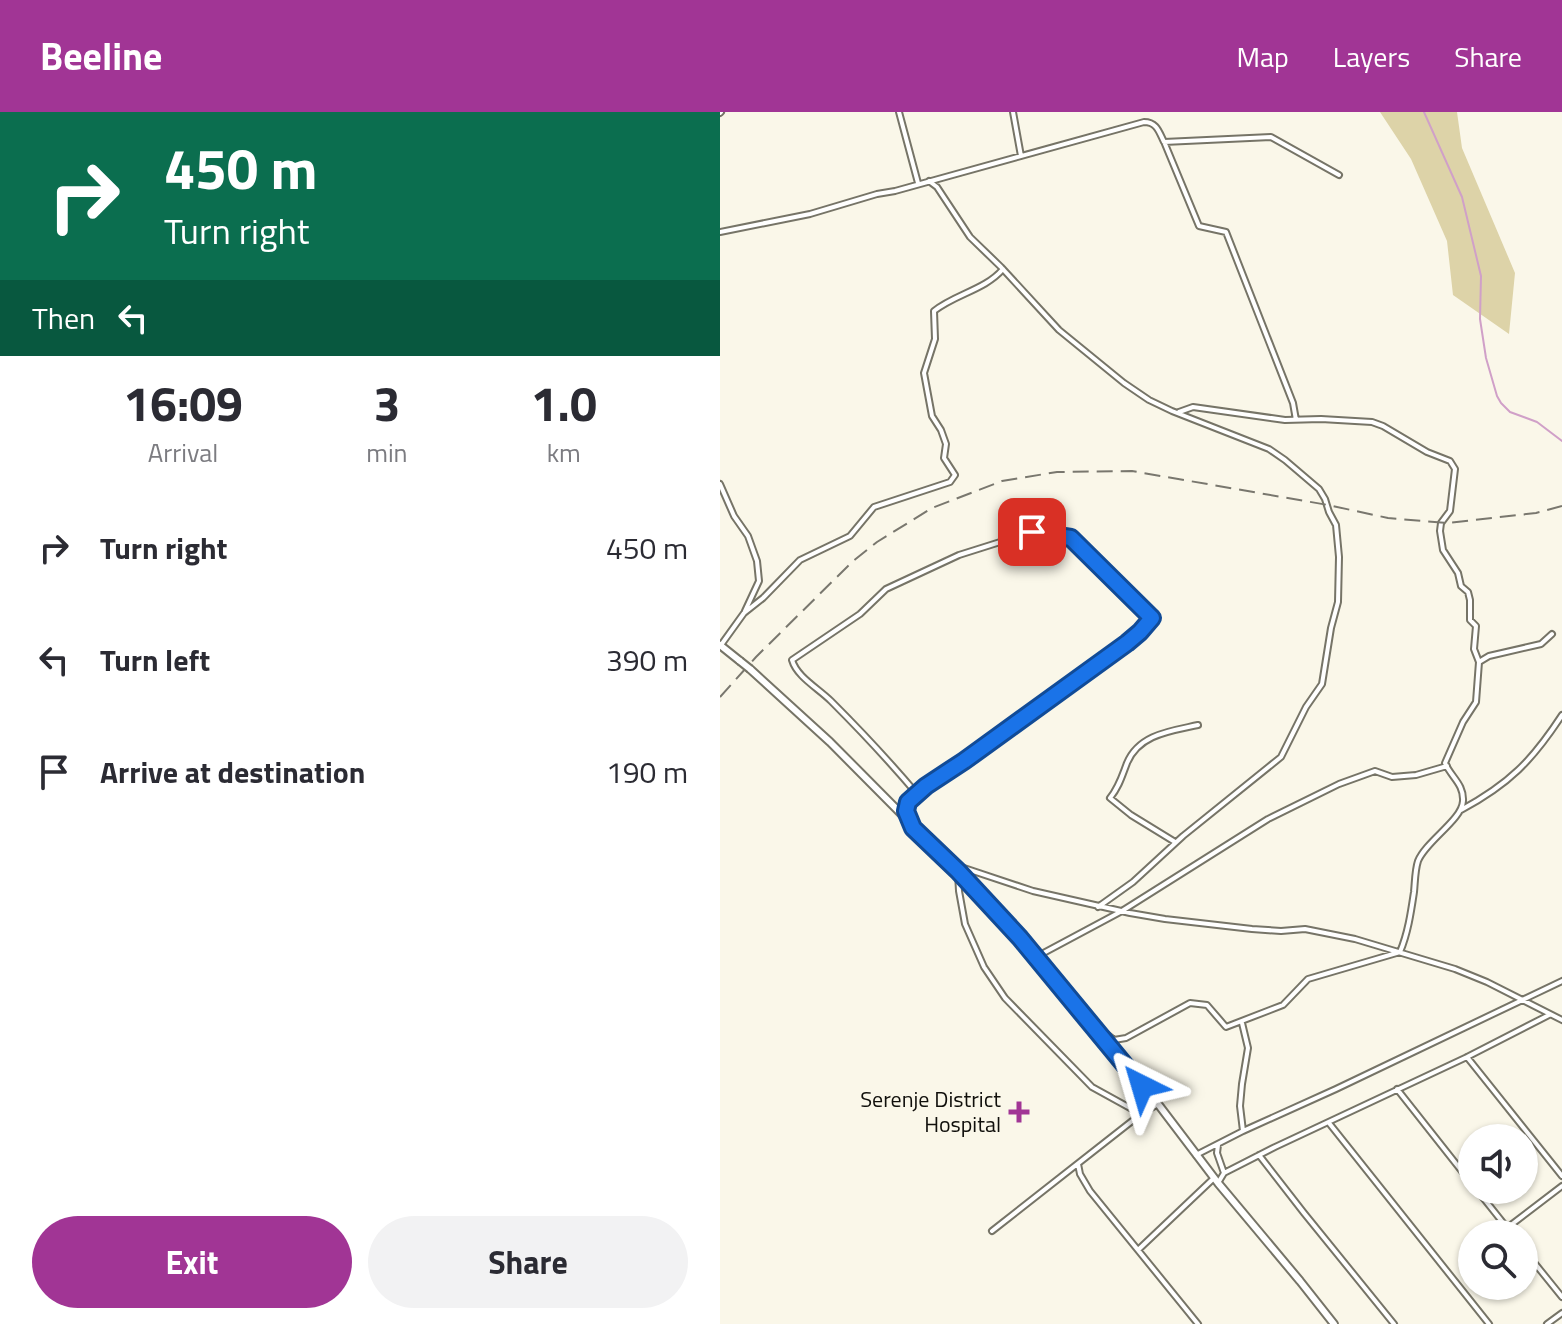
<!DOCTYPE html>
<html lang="en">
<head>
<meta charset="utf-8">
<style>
	:root { --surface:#fff; --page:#f2f2f3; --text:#2b2b33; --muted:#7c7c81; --accent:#a13595 }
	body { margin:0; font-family:"Titillium Web",sans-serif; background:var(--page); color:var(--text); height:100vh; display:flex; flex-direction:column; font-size:30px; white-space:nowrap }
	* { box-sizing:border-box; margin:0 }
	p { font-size:26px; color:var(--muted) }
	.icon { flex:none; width:44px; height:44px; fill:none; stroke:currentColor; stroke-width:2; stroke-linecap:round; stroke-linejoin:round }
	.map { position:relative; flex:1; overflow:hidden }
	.panel { display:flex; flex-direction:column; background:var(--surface); width:720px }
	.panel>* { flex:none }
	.hud { background:#0b6e4f; color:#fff; overflow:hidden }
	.tools { position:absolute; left:738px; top:1012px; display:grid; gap:16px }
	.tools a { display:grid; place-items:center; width:80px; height:80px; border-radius:50%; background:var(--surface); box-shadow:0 2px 6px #0004; font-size:40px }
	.pin { position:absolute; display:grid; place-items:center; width:68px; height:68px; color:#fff; margin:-34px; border-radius:16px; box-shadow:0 4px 12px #0006 }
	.me { position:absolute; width:88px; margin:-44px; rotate:320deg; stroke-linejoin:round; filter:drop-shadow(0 0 6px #0008) }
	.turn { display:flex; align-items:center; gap:28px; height:168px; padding:0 32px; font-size:36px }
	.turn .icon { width:104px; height:104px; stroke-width:2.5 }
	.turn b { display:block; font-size:56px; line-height:68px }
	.then { display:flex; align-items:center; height:76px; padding:0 32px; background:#0003; gap:16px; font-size:30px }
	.eta { display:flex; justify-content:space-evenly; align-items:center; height:136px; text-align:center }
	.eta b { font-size:48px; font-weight:700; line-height:56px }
	.cta { display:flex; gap:16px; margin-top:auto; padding:16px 32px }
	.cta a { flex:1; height:92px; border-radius:48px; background:var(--accent); color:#fff; font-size:32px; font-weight:700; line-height:92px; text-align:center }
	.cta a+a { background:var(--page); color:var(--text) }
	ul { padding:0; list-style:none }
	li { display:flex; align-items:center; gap:24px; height:112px; padding:0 32px }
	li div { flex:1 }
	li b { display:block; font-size:30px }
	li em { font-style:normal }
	header { display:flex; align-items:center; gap:48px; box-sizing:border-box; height:112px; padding:0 40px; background:var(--accent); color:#fff }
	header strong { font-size:38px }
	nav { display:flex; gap:44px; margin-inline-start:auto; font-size:28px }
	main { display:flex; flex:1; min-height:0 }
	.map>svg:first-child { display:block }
	.green { fill:#ddd3a8 }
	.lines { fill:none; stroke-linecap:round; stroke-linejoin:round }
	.stream { stroke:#d0a0c8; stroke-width:2 }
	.street-casing { stroke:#767467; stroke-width:8 }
	.secondary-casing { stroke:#767467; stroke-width:10 }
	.street { stroke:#fff; stroke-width:4 }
	.secondary { stroke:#fff; stroke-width:6 }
	.rail { stroke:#79776e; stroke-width:2; stroke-dasharray:16 8; stroke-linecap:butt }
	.secondary-bridge-casing { stroke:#767467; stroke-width:10; stroke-linecap:butt }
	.secondary-bridge { stroke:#fff; stroke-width:6 }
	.route-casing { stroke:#114b97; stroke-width:20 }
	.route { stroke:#1a73e8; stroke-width:14 }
	.poi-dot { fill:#a13595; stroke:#faf7e9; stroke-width:3 }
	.labels { text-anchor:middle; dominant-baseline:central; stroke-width:8; stroke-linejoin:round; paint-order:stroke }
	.poi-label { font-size:22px; fill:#100f0b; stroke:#faf7e9; text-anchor:end }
</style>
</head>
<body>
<header>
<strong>Beeline</strong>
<nav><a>Map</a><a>Layers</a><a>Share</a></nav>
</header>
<main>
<section class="panel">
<div class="hud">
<div class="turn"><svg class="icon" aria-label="right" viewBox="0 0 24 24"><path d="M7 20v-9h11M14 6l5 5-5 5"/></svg><div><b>450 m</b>Turn right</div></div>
<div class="then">Then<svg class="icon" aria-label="left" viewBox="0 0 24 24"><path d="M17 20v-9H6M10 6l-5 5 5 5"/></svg></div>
</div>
<div class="eta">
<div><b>16:09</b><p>Arrival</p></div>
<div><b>3</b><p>min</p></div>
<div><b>1.0</b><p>km</p></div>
</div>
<ul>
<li><svg class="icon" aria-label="right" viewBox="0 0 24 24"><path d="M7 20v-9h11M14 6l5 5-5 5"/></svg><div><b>Turn right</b></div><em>450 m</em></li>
<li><svg class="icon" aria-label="left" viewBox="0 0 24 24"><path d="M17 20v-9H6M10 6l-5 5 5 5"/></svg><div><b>Turn left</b></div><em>390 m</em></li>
<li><svg class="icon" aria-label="arrive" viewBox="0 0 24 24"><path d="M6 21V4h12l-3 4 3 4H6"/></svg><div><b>Arrive at destination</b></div><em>190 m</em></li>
</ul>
<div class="cta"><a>Exit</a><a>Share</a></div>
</section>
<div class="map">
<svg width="842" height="1212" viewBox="0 0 842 1212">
	<rect width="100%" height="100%" fill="#faf7e9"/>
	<!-- green -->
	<path class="green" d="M660,0H737L742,36L795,161L789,222L733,183L727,129L691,47Z"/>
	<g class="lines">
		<!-- stream -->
		<path class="stream" d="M704,0L742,85L761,164L760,207L766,246L777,284L781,291L790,300L817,310L842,329"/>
		<defs>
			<path id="street" d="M179,0L198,71
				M293,0L301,44
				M0,1L1,0
				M445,32L479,114L506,120L573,291L576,308
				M209,69L217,75L250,125L281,155L339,218L404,271L429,288L452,299L549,337L565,348L599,377L605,387L609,400L616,413L619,445L618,490L611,516L602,572L586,595L561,645L463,724L413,770L378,795
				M0,120L90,102L157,82L175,79L424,10C437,10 439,20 444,30L551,25L619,63
				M459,300L473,295L565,308L601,307L652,310L663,314L707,340L730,349L735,357L730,399L721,411L720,419L723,438L738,461L741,474L748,480L750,488V508L756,514L754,537L759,550
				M0,372L14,404L28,424L37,449L39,469L25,499
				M1,533L24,501L43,486L80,448L130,424L154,395L230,370L235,363L224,346L226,332L221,318L212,304L204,261L215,227L214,199C235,182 265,178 283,157
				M741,698C789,672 812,649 842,603
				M191,710L186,699L188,690L206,674L244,649L407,531L420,520L432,506L351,426L312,420L239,443L166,477L140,502L72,548C77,565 98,576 111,589C141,619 170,650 197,682
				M455,730L411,703L390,686C399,675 402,664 407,651C419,622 451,619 478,613
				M232,752L313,779L410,801L445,807L532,817L561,819L585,817L635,827L735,857L767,870L842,908
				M238,761L239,779L245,812L264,855L285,886L372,975L421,1002
				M316,845L402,799L548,707L619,672L655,659L672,665L696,663L727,654
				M522,911L528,936L522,972L520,994L523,1019
				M375,913L394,928L406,926L470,891L487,893L506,915L563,893L588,867L680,840C688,821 691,800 694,780C695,770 695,758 698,749C706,729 742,708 743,689C744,672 731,665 725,651L743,610L756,590L759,550L769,544L821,532L832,522
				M747,945L842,1064
				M677,977L752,1072
				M609,1011L769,1212
				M498,1033L497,1041L504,1061
				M476,1043L523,1019L616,977L842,869
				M539,1043L584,1101L674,1212
				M358,1052L360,1062L370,1079L478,1212
				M498,1071L504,1061L555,1035L747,945L829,903
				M757,1078L792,1122
				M787,1116L842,1074
				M272,1119L421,1002L438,992
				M418,1138L494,1066
				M804,1138L842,1185
				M827,1212L842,1201"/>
			<path id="secondary" d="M0,533L20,549
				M30,557L110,630L238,759L300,826L438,992L498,1071L580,1169L614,1212"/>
		</defs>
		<!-- street casing -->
		<use href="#street" class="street-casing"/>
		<!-- secondary casing -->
		<use href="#secondary" class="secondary-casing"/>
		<!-- street -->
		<use href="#street" class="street"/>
		<!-- secondary -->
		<use href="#secondary" class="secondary"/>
		<!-- rail -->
		<path class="rail" d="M0,585L36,545L132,450L157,430L212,396L282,369L337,360L412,359L608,393L668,406L727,411L816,401L842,394"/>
		<defs>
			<path id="secondary-bridge" d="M20,549L30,557"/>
		</defs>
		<!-- secondary-bridge casing -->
		<use href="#secondary-bridge" class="secondary-bridge-casing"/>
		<!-- secondary-bridge -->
		<use href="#secondary-bridge" class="secondary-bridge"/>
	</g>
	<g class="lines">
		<defs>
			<path id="route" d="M312,420L351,426L432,506L420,520L407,531L244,649L206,674L188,690L186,699L193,716L238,759L300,826L422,974"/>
		</defs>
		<!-- route casing -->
		<use href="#route" class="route-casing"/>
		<!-- route -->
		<use href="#route" class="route"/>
	</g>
	<!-- markers -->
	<path class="poi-dot" d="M295 988h8v8h8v8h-8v8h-8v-8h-8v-8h8z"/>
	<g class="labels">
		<!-- poi labels -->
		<g class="poi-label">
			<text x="281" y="987">Serenje District<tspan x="281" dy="25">Hospital</tspan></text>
		</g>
	</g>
</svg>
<div class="tools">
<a><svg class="icon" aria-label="sound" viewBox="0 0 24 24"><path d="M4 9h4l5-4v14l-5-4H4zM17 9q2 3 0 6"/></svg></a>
<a><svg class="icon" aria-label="search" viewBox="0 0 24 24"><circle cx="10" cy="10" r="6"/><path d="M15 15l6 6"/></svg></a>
</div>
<div class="pin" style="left:312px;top:420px;background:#d93025"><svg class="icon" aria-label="arrive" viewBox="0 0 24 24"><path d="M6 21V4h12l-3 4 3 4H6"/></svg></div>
<svg class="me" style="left:422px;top:974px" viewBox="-20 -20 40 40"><path d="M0-17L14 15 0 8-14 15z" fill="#1a73e8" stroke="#fff" stroke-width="4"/></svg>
</div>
</main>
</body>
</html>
